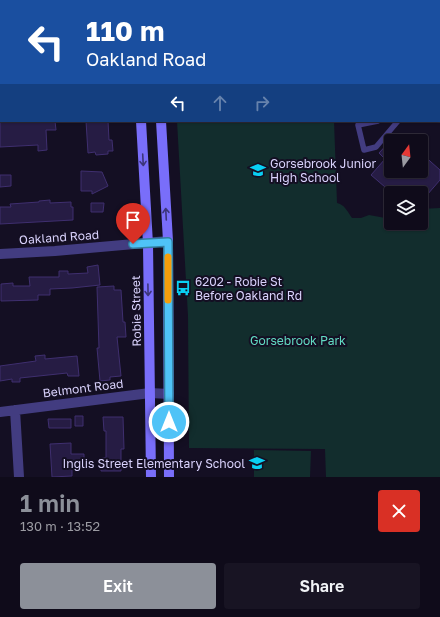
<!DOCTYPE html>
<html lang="en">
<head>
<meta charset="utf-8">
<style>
	:root { --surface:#0f0b1a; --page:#181423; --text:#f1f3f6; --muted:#9b9ba2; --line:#2f2b39; --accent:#8c9099 }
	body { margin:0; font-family:"Golos Text",sans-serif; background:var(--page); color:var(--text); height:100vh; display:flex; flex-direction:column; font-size:15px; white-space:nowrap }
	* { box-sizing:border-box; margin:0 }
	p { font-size:13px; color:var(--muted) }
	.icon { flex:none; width:22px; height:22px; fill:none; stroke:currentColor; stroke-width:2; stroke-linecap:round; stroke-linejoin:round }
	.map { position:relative; height:477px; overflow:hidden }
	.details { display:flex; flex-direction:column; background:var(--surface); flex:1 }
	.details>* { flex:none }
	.guide { position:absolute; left:0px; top:0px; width:440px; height:122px; box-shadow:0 1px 3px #0004,0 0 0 1px var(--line); background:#1a4fa0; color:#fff; overflow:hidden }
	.needle { width:26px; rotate:15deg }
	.tools { position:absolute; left:384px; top:134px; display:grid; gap:8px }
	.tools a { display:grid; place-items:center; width:44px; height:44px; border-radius:4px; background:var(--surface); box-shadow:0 1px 3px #0004,0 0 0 1px var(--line); font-size:20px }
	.pin { position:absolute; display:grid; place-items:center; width:34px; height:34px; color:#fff; margin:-41px -17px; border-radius:50% 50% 50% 0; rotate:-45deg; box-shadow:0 0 4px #0007 }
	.pin .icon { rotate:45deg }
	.me { position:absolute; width:44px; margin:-22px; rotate:0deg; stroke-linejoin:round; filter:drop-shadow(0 0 3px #0008) }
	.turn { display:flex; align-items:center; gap:14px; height:84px; padding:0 20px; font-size:18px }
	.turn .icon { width:52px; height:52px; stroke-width:2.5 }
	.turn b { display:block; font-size:28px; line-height:34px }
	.lanes { display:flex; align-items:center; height:38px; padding:0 20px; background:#0003; justify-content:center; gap:20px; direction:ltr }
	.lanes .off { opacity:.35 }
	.round { display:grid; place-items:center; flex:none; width:42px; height:42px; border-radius:4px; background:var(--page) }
	.head { display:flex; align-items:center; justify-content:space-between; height:68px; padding:0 20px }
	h1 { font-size:24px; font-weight:600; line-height:30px; color:var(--accent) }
	.action { display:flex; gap:8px; margin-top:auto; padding:8px 20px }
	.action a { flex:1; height:46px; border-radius:4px; background:var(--accent); color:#fff; font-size:16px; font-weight:600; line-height:46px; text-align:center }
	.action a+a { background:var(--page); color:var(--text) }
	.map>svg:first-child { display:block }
	.green { fill:#122d2d }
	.building { fill:#261c44; stroke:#3f2f6f }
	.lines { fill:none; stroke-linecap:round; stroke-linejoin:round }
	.lane { stroke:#423c80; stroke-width:5.5 }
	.street { stroke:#423c80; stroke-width:10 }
	.secondary { stroke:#796efa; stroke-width:10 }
	.oneway { stroke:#3c3579 }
	.route-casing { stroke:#337fa1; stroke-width:10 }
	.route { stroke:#4fc3f7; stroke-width:7 }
	.slow { stroke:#f59e0b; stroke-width:7 }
	.labels { text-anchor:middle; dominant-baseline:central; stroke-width:4; stroke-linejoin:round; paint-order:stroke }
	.poi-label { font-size:12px; fill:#dad3fd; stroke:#140f23; text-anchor:start }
	.street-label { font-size:12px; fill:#dad3fd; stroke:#140f23 }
	.park-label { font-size:12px; fill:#62dbc3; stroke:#140f23 }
</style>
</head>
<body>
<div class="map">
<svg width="440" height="477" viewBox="0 0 440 477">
	<rect width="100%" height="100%" fill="#140f23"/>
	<!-- green -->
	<path class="green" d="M177,121H334L337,203C344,204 348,212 352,218H361L369,215L391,219V223H421V209L440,208V477H326L325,449L189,448L188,316Z
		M254,450L311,451L310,477H254Z"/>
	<!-- building -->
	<path class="building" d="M0,121H55L56,130H46L47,150L38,151V145L0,147Z
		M86,121H108L109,140H112L113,151H108V154L96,155L95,152L88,153Z
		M391,140V171H421V153L440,170V180L427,195L424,193H392L371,175L385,159L379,153Z
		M81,171L102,172L108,186L92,194V191H81Z
		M0,175H11V186L0,187Z
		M50,200V203L71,202V207H73V220L0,224V207H11L10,204L39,202V201Z
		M91,203H104L103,212H91Z
		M98,265L100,285L72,288L50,289V295H38V300L1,301V284L13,283V286H30L29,277H59V271H68V274L88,273L87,267Z
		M114,286V290H121L123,322H125L126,337H117L121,376L110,377V380L100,381L97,348H99L97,287Z
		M45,355V359L77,356L79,376H68L67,373L20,378V382H12V379L0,381V366L36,361L35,356Z
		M75,416H83V426H75Z
		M103,417H123L124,449H121V471H101V458H106V431H104Z
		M48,419H71V428H49Z
		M71,443V454H84V462H72V476L52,477L50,444Z"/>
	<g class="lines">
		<!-- lane -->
		<path class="lane" d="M409,0V1
			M439,1H440
			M378,121L358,125L364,150L376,147L398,121"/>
		<!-- street -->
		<path class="street" d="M0,93H1
			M0,254L55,251L168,241
			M15,410L19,477
			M0,412L150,393L169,394"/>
		<!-- secondary -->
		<path class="secondary" d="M134,0V1
			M154,0V1
			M141,121L148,244L151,477
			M161,121L168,241L169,477"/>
	</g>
	<!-- one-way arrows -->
	<defs><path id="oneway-shaft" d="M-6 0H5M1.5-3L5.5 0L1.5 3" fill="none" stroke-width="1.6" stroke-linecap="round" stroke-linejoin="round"/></defs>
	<g class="oneway">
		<use href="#oneway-shaft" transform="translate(143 160) rotate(87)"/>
		<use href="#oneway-shaft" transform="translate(166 214) rotate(-93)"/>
		<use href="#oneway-shaft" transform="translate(148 290) rotate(89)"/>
	</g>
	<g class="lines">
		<defs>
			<path id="route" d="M133,244L168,242L169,422"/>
		</defs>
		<!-- route casing -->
		<use href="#route" class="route-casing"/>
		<!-- route -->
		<use href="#route" class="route"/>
		<!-- slow -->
		<path class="slow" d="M168,257V300"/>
	</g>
	<!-- icons -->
	<defs>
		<symbol id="school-bare" viewBox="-9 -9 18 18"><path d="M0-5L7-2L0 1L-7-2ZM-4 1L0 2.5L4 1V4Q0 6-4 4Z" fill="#09cff3" stroke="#140f23" stroke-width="2.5" paint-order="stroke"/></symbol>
		<symbol id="bus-bare" viewBox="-9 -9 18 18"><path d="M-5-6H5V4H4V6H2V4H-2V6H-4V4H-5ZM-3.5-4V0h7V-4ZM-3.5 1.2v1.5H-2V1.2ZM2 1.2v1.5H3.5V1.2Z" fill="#09cff3" stroke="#140f23" stroke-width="2.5" paint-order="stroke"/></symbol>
	</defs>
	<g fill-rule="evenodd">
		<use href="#school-bare" x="247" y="159" width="22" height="22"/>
		<use href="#bus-bare" x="172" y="277" width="22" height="22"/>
		<use href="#school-bare" x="246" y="452" width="22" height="22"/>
	</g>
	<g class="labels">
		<!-- poi labels -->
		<g class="poi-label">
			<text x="270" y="163">Gorsebrook Junior<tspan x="270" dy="14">High School</tspan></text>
			<text x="195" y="281">6202 - Robie St<tspan x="195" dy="14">Before Oakland Rd</tspan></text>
			<text x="245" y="463" text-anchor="end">Inglis Street Elementary School</text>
		</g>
		<!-- street labels -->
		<g class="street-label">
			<text transform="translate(59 237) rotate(-4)">Oakland Road</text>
			<text transform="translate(136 311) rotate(-91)">Robie Street</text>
			<text transform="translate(83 388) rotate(-7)">Belmont Road</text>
		</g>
		<!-- park labels -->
		<g class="park-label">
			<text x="298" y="340">Gorsebrook Park</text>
		</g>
	</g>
</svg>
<div class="tools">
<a><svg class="needle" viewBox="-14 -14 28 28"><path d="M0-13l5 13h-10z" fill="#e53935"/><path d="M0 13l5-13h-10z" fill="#9b9ba2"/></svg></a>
<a><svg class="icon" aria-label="layers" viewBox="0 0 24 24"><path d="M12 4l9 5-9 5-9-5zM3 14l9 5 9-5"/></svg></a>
</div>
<div class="pin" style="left:133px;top:244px;background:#d93025"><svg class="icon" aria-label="arrive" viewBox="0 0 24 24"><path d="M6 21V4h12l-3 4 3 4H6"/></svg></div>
<svg class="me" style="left:169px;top:422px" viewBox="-20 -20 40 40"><circle r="17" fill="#4fc3f7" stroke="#fff" stroke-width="3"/><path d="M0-11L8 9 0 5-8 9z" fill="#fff"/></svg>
<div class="guide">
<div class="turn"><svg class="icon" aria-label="left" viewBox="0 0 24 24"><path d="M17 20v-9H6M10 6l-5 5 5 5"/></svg><div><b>110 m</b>Oakland Road</div></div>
<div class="lanes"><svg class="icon" aria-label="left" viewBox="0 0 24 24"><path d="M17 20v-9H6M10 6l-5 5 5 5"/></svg><svg class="icon off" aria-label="ahead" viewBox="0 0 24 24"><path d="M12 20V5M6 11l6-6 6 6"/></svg><svg class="icon off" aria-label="right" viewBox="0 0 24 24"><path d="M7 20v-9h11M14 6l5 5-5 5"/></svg></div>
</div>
</div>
<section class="details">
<div class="head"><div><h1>1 min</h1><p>130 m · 13:52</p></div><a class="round" style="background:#d93025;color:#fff"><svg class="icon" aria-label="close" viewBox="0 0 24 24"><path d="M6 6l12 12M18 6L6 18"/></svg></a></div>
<div class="action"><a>Exit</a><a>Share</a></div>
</section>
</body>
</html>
